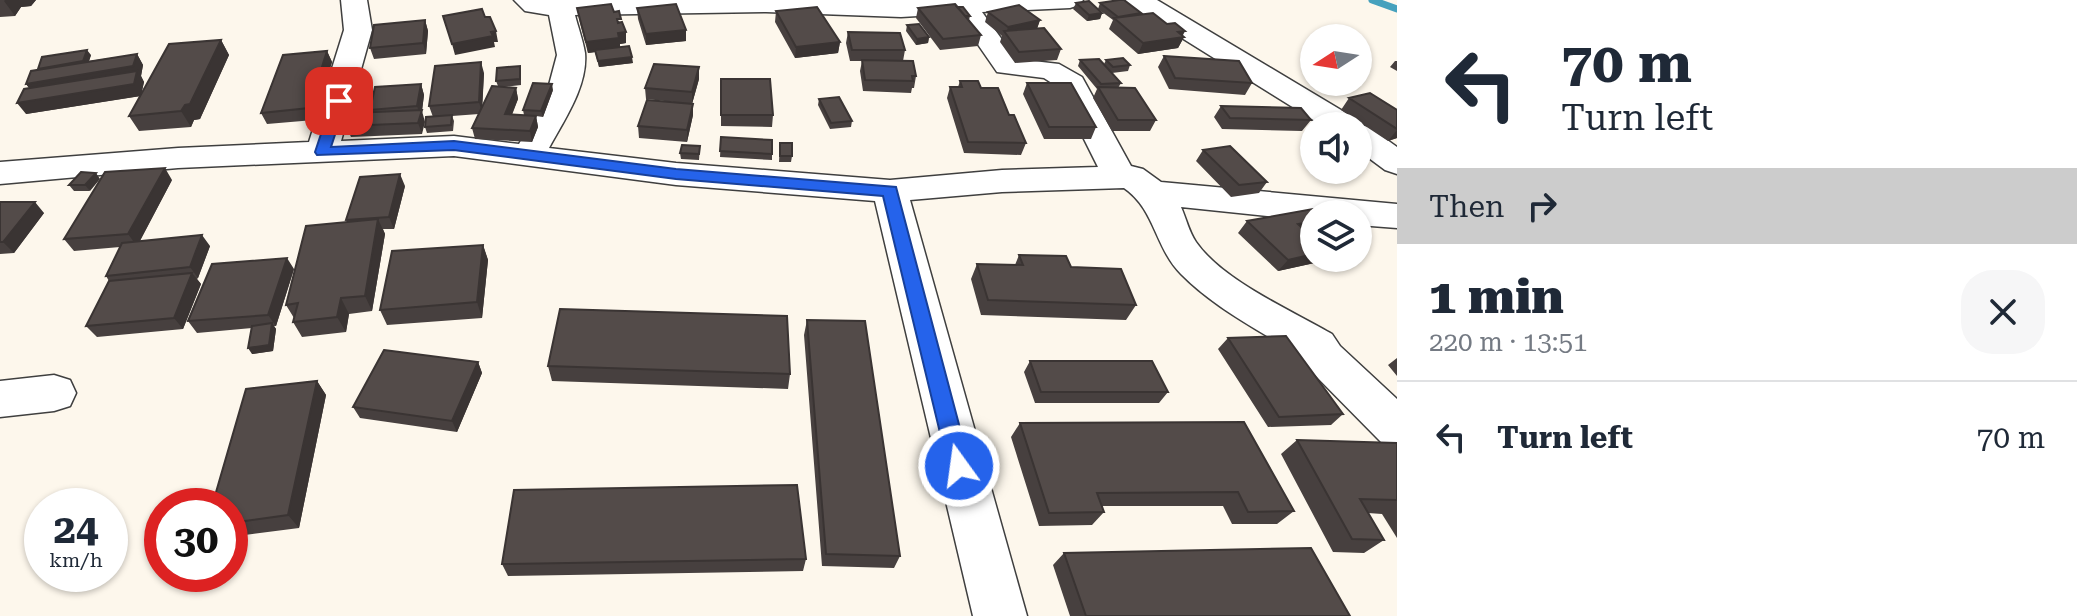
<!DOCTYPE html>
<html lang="en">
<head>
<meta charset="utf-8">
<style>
	:root { --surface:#fff; --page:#f6f6f7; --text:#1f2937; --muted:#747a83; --line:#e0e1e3 }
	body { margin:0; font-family:"Roboto Serif",serif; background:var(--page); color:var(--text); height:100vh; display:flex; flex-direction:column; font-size:30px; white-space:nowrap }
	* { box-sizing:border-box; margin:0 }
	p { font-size:26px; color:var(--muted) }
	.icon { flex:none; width:44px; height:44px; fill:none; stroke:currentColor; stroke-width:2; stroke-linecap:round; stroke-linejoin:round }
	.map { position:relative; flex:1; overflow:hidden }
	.drawer { display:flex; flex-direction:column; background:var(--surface); width:680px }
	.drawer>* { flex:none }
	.guide { background:#fff; color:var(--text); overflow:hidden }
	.needle { width:52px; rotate:258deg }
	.controls { position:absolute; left:1300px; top:24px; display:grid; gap:16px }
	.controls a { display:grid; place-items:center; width:72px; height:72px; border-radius:50%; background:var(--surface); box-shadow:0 2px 6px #0004; font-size:40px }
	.speed { position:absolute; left:24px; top:488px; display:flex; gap:16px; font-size:40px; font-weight:700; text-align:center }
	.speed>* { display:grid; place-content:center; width:104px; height:104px; border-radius:50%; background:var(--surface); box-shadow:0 2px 6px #0004; line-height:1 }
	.speed small { font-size:20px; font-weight:400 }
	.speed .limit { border:12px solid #d22; background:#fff; color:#111 }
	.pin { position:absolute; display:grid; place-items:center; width:68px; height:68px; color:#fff; margin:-34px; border-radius:16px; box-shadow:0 4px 12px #0006 }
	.me { position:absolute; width:88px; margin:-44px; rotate:346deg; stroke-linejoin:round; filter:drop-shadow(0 0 6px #0008) }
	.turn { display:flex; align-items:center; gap:28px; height:168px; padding:0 32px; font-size:36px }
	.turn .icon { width:104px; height:104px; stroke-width:2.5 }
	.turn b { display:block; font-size:56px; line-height:68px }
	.then { display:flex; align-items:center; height:76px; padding:0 32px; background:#0003; gap:16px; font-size:30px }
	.round { display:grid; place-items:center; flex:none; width:84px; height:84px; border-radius:32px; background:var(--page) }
	.overview { display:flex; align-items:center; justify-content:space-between; height:136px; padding:0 32px }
	h1 { font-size:48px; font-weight:800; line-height:60px }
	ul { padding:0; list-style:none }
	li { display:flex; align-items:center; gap:24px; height:112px; padding:0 32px; border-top:2px solid var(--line) }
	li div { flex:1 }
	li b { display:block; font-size:30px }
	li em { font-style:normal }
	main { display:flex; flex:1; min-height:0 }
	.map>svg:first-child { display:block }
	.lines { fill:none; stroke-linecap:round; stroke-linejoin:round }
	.stream { stroke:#46a1bd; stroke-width:7 }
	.minor-casing { stroke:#3f3f3f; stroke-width:3 }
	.minor { fill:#fff; fill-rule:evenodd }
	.wall { fill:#47403f }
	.shaded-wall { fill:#3a3433 }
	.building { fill:#534b49; stroke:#3a3433; stroke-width:2 }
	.route { fill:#2563eb; stroke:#184099; stroke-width:2 }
</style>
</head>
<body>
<main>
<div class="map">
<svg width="1397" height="616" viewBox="0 0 1397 616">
	<rect width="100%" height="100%" fill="#fdf7ec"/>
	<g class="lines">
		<!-- stream -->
		<path class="stream" d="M1372,0L1397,9"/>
		<defs>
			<path id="minor" d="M341,0H367L372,30L341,141L454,136L519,144L545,100L557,55L549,15L525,11L514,0H1083L1079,5L1070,8L982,12L1016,59L1059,64L1082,77L1131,166L1143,169L1161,182L1397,204V228L1358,225V214H1314V221L1181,207C1186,218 1189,232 1196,242C1223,281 1291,310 1332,334L1340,346L1397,399V448L1381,442L1310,370L1302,358C1262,331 1215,309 1181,274C1155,248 1155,209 1124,188L1002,192L910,200L1027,616H973L875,201L676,185L454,156L178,168L0,184V162L178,148L309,142L344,30ZM766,12L901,17L935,15L961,20L997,72L1044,78L1058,87L1098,167L1002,170L890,180L676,163L549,148C564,120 588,86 585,53C583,40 578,27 575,15Z
				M1125,0H1157L1356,119L1360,125L1369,127L1397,147V174L1385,170L1358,150V126H1323L1129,5Z
				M54,375L70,380L76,393L70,406L54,411L0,417V381Z"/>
		</defs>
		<!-- minor casing -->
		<use href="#minor" class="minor-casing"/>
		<!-- minor -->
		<use href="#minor" class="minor"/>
	</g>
	<!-- wall -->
	<path class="wall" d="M0,0H36L31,6L21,7L15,16L0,17Z
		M1076,3L1102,13L1100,19L1087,21L1073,9Z
		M1100,3L1141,13L1140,14L1184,37L1178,48L1138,54L1109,29L1113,20L1098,9Z
		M957,7L970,16L969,20L981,35L978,46L940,50L916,18L918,8Z
		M577,8L621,22L626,32V43L620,44V47L633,63L599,67L595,52L588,53L579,19Z
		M637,8L686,30V41L646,45L638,19Z
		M776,11L840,42L838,53L795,58L775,22Z
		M988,12L1040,20L1037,29L1061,49L1057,60L1015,63L1000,42L1002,36L985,22Z
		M425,20L428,31L426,54L374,59L370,48Z
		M907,25L929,37L928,43L916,45L906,31Z
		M848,32L905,50L903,61L916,76L914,88H912L911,93L863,91L860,71L862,61H850L846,43Z
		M221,40L229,55L200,119L194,120L191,127L139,131L129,116L140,96L26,114L29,88L26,84L91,55L89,61L137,54L143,65L141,76L144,82L141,94Z
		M327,51L332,62L314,120L267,124L261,113Z
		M1164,56L1252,83L1245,95L1169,89L1158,67Z
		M1080,60L1104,64L1106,60L1130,65L1128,71L1112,73L1121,83L1118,88L1156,120L1150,131H1112L1093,98L1097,89L1078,66Z
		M1395,61H1397V71L1390,67Z
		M521,72V85L504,87L516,88L518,99L512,115H524L523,110L553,90L543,117L536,116L538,127L532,142L475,139L472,128L479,114L452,116L454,121L453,131L427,133L425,127L433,117L429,106L484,73L482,107L498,86L496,81Z
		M699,79L692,104L646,99L645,88Z
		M721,79L773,115L772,127L721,126Z
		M960,81L981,88L1009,115L1026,143L1021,155L964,153L947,98L950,87H958Z
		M1027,83L1096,127L1091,139H1044L1023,94Z
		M421,84L424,95L422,110V134L351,137L346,126L371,112L370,110Z
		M1349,98L1397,110V138L1388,141L1341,110Z
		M819,99L852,121L851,127L830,129L818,105Z
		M1221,106L1311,120L1302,131L1222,129L1214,117Z
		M693,115L687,142L639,138L638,126Z
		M721,137L772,140V160L720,157Z
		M780,143L792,156L791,162H779Z
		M700,146L699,160L681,159L680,153Z
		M1203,150L1267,182L1259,193L1231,197L1196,161Z
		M81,172L90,191H74L69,185Z
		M172,180L140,241L210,246L198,278L197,279L201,284L183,329L97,337L86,326L109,281L106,276L120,247L74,251L64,239Z
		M405,186L394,229H383L385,234L372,311L349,314L346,332L302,337L293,322L294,318L286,305L347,222L346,220Z
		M0,202L44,213L14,253L0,254Z
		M1247,221L1314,258H1342L1324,261L1322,259L1319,262L1278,271L1238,233Z
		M483,245L488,260L482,318L387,325L380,310Z
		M1019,255L1071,267L1136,305L1126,320L981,315L971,279L977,264L1015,265Z
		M294,269L276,326H274L276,329L273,351L252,354V328L197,333L188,321Z
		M807,320L900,556L894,568L822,566L804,335Z
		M1228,338L1343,414L1331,425L1268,427L1218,349Z
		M1397,358V376L1388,365Z
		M1030,361L1168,392L1159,403H1035L1024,372Z
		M478,362L482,373L457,432L360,418L353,407Z
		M548,366L790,374L788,389L552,381Z
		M317,381L326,395L299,528L230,537V506Z
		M1244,422L1294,511L1277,524H1232L1223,506H1102L1104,512L1092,525L1039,526L1011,437L1020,423Z
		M1297,440L1397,443V538L1382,514L1368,513L1384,540L1364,553L1333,552L1281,454Z
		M1064,553L1350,616H1070L1053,565Z
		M806,559L803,571L508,576L502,564Z"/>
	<!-- shaded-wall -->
	<path class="shaded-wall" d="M5,0H36L31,6L21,7L15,16L4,1Z
		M1102,13L1100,19L1087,21L1089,15Z
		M425,20L428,31L426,54L423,43Z
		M1040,20L1036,31L1006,34L1008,27Z
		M686,30V41L646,45V34Z
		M496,31L498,42H494L495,47L455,55L452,44Z
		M1185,31L1182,37H1184L1178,48L1138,54L1143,43L1178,32Z
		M626,32V43L620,44V49L588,53L586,42L618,33Z
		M929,37L928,43L916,45L917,39Z
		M221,40L229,55L200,119L194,120L191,127L181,111Z
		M840,42L838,53L795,58L796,47Z
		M87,50L91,55L87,67L43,75Z
		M327,51L332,62L314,120L309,108Z
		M137,54L143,65L141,76L144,82L141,96L26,114L17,103L35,95L26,84Z
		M632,57L633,63L599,67L598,61Z
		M481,62L484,73L482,113L479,102Z
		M699,67V79L692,104V92Z
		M421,84L424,95L422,111L425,122L422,134L418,123L420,116L417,106Z
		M552,84L553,90L543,117L541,111Z
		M516,88L518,99L507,126L505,114Z
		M693,104V115L687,142V130Z
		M536,116L538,127L532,142L530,131Z
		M1397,130V138L1388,141Z
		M165,168L172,180L137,246L128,234Z
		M96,173L100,179L90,191L85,185Z
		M400,174L405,186L394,229L389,217Z
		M35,202L44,213L14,253L3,242Z
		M378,219L385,234L372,311L365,296Z
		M1314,221V230L1306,232L1298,224Z
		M202,235L210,246L198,278L190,267Z
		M483,245L488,260L482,318L477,302Z
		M1314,254V258H1323L1319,262L1278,271L1288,260Z
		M287,258L294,269L276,326L268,315Z
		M192,273L201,284L183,329L174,318Z
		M341,298L349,314L346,332L337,317Z
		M272,323L276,329L273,351L252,354L248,348Z
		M478,362L482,373L457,432L452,421Z
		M317,381L326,395L299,528L288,515Z"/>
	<!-- building -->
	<path class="building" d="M1119,0H1124L1141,13L1118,17L1100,3Z
		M1089,1L1102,13L1089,15L1076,3Z
		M611,4L614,12L619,11L621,19H617L618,23L622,22L626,32L618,33L619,38L586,42L577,8Z
		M676,4L686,30L646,34L637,8Z
		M955,4L981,35L943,39L918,8Z
		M1019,5L1040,20L1008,27L988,12Z
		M817,7L840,42L796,47L776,11Z
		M957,7H963L970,16H965Z
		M482,9L485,17H490L496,31L491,32L493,36L452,44L443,16Z
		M1153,13L1167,24L1175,23L1185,31L1178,32L1184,37L1143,43L1114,18Z
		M425,20L423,43L370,48L374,25Z
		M919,24L929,37L917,39L907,25Z
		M1044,28L1061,49L1019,52L1004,31Z
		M848,32L900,33L905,50H852Z
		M221,40L190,104L185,105L181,111L129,116L169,44Z
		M629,46L632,57L598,61L595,50Z
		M87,50L83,61L38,69L42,57Z
		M327,51L309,108L261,113L283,55Z
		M137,54L133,66L26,84L31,71Z
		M1164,56L1239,61L1252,83L1175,78Z
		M1123,58L1130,65L1113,67L1106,60Z
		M1099,59L1121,83L1101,84L1080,60Z
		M862,60L913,61L916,76H912L913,81L865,80Z
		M481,62L479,102L429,106L435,66Z
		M654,64L699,67L692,92L645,88Z
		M520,66V79L496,81L497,68Z
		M137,71L134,84L17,103L24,89Z
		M721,79H770L773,115H721Z
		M960,81H978L981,88H998L1009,115H1014L1026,143L968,142L950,87H962Z
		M533,83L552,84L541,111L523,110Z
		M1027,83H1071L1096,127H1049Z
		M421,84L417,106L370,110L375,87Z
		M492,86L516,88L505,114L536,116L530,131L472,128Z
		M1098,87L1135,88L1156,120H1118Z
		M1370,93L1397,110V129L1349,98Z
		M839,97L852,121L831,123L819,99Z
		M647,100L693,104L687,130L638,126Z
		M1221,106L1301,108L1311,120L1230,118Z
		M422,110L418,123L346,126L352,113Z
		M452,115L451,125L425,127L426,117Z
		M721,137L772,140V154L720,151Z
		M780,143H792V156H780Z
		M682,145L700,146L699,154L680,153Z
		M1230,146L1267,182L1239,185L1203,150Z
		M165,168L128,234L64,239L105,172Z
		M81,172L96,173L85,185H69Z
		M400,174L389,217L346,220L360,177Z
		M0,202H35L3,242H0Z
		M1313,209L1319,214H1314V221L1298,224L1314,238V254L1288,260L1247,221Z
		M378,219L365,296L341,298L337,317L293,322L298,303L286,305L306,226Z
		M1314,228V238L1304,229Z
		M202,235L190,267L106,276L122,243Z
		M483,245L477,302L380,310L392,251Z
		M1019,255L1066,256L1071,267L1121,269L1136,305L988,300L977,264L1023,265Z
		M287,258L268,315L188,321L212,264Z
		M192,273L174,318L86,326L109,281Z
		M560,309L787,316L790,374L548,366Z
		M807,320L865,321L900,556L826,554Z
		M272,323L269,345L248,348L252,326Z
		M1286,336L1343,414L1279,417L1228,338Z
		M384,350L478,362L452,421L353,407Z
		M1030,361H1152L1168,392H1041Z
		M317,381L288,515L230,523V506H212L246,389Z
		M1244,422L1294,511L1248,512L1238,492L1097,493L1104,512L1049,513L1020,423Z
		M1297,440L1397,443V500L1360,499L1384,540L1352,539Z
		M797,485L806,559L502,564L514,490Z
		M1311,548L1350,616H1086L1064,553Z"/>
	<!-- route -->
	<path class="route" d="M339,97L346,101L331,147L454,141L676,169L896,187L970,466L967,473L959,476L951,473L948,466L883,196L676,179L454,150L317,155L315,152L332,101Z"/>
</svg>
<div class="controls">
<a><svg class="needle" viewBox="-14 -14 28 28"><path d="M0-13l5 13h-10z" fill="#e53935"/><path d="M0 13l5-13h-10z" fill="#747a83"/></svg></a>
<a><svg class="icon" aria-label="sound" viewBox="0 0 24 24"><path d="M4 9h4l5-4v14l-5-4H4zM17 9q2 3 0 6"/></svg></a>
<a><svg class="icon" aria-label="layers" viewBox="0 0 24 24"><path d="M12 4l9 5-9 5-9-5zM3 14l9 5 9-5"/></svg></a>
</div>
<div class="speed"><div>24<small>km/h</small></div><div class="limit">30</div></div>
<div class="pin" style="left:339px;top:101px;background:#d93025"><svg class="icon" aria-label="arrive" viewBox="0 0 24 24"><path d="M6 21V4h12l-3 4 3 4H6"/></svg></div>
<svg class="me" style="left:959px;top:466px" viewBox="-20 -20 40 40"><circle r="17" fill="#2563eb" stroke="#fff" stroke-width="3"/><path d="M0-11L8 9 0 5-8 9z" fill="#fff"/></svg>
</div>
<section class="drawer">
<div class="guide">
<div class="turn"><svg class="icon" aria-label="left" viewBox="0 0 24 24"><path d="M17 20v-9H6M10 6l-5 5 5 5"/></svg><div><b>70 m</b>Turn left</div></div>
<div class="then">Then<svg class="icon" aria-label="right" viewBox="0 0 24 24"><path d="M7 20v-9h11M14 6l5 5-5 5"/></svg></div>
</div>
<div class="overview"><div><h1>1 min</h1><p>220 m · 13:51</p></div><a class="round"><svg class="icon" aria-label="close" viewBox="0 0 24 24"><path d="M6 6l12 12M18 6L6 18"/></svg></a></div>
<ul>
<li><svg class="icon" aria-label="left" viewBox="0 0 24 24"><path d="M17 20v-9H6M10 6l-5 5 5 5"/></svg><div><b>Turn left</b></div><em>70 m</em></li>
</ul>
</section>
</main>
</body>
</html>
